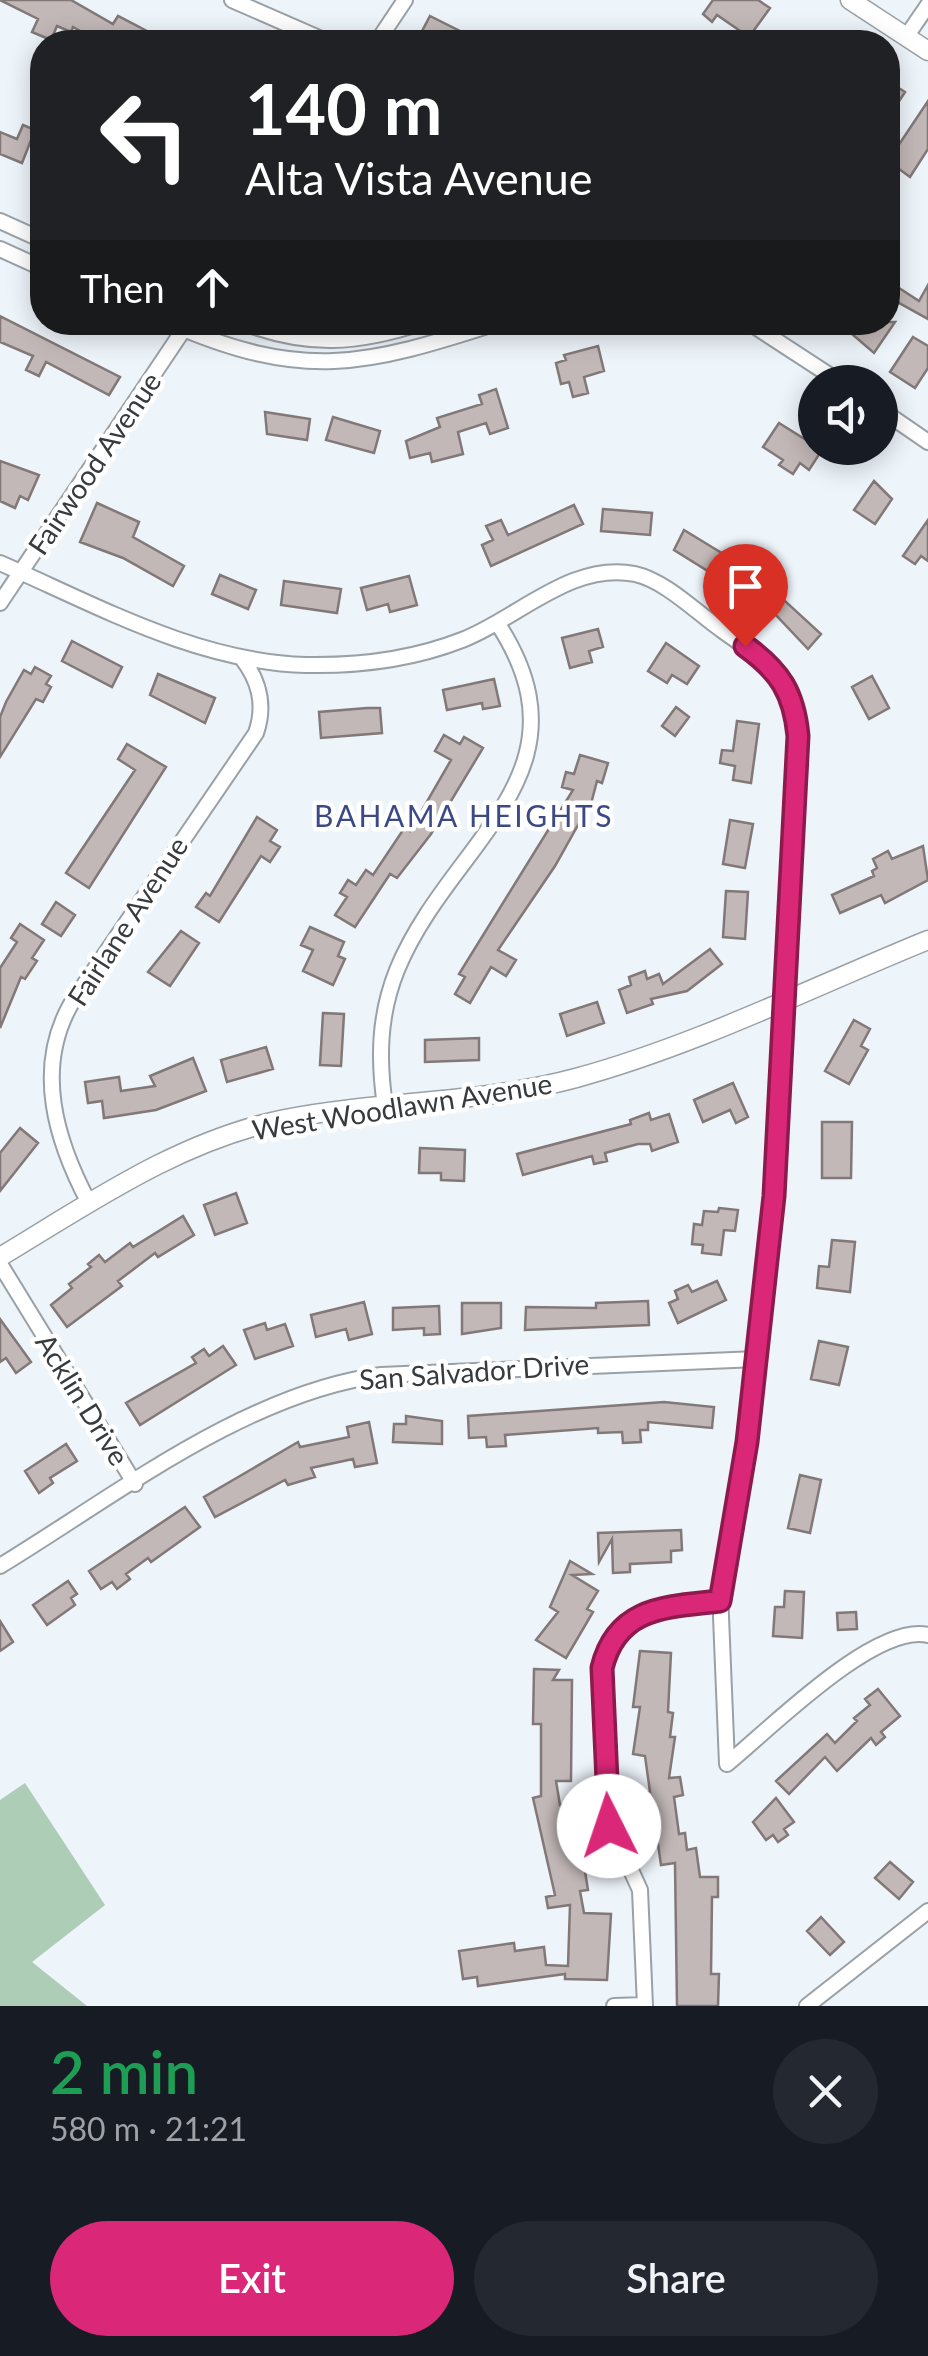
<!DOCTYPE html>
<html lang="en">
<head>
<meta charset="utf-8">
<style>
	:root { --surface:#171b24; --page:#242831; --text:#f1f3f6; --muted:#9ea1a6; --accent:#db2777 }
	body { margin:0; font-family:Lato,sans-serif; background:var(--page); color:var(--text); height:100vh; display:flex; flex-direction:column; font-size:38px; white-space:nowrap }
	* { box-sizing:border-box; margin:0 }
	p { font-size:32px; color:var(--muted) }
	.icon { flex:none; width:55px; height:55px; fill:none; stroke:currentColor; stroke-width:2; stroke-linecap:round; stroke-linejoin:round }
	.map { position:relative; height:2006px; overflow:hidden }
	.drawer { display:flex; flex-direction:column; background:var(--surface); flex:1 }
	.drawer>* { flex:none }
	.banner { position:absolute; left:30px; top:30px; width:870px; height:305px; border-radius:40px; box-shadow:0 5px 25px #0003; background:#202124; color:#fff; overflow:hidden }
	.tools { position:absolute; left:798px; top:365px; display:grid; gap:20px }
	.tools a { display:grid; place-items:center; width:100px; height:100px; border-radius:50%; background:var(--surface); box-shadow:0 5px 25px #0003; font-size:50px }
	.pin { position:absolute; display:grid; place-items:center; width:85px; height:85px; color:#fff; margin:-102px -42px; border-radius:50% 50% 50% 0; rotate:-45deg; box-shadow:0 0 10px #0007 }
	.pin .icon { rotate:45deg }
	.me { position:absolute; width:110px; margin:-55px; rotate:356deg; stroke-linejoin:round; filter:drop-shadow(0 0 8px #0008) }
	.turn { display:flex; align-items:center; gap:35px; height:210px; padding:0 50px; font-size:45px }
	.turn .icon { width:130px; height:130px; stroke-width:2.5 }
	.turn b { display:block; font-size:70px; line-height:85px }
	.then { display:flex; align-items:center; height:95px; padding:0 50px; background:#0003; gap:20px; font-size:38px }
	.round { display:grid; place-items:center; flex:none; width:105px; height:105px; border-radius:52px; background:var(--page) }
	.head { display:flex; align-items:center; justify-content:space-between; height:170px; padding:0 50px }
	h1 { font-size:60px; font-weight:600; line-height:75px; color:#1e9e55 }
	.cta { display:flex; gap:20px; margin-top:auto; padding:20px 50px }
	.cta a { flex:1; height:115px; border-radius:60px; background:var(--accent); color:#fff; font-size:40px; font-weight:600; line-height:115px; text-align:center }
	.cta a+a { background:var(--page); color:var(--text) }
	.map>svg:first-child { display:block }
	.green { fill:#adcdb6 }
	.building { fill:#c2b8b7; stroke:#817877; stroke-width:2.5 }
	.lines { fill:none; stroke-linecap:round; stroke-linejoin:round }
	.street-casing { stroke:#9aa1a6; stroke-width:18 }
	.secondary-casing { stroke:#9aa1a6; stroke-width:21 }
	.street { stroke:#fff; stroke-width:14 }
	.secondary { stroke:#fff; stroke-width:18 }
	.route-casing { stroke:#8e194d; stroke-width:25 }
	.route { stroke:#db2777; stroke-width:18 }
	.labels { text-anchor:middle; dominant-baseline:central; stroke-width:9; stroke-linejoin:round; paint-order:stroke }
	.street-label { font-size:28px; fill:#383b3e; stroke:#fff }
	.neighbourhood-label { font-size:30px; letter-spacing:2.5px; fill:#3b4a85; stroke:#fff }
</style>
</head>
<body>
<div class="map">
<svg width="928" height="2006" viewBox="0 0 928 2006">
	<rect width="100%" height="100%" fill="#edf4fa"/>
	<!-- green -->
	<path class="green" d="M25,1783L105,1905L32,1962L87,2006H0V1800Z"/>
	<!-- building -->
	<path class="building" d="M0,0H71L113,24L118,16L168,42H100L73,27L71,32L57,26L51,40L32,32L38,19Z
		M713,0H758L770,8L749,37L717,15L712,22L703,14Z
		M430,16L462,32L457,42H435L420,35Z
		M888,81L905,92L888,118Z
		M928,101V149L910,177L888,161Z
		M23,125L35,130L22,163L0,154V132L17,139Z
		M928,285V319L892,299L899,288L919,301Z
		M0,316L120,377L109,395L46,362L39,376L26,370L33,356L0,342Z
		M838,322H895L874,353Z
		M913,337L928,346V368L915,388L890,372Z
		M598,346L604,371L584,377L588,393L573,397L569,382L561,384L556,363L566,360L564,355Z
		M496,389L508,428L490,434L486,423L458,432L463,454L432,462L430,453L410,458L406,441L440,427L437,418L482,404L479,395Z
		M265,412L310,419L307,440L267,434Z
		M333,417L380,431L374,453L326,440Z
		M779,423L822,450L809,470L800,463L793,474L779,465L783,460L763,447Z
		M0,461L39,475L28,500L20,496L15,508L0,501Z
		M874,481L892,499L875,524L854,510Z
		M97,503L139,522L133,537L184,566L173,586L123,558L80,542Z
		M574,505L583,524L491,566L482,545L493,540L486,526L501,520L508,535Z
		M603,509L652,513L650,535L601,531Z
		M928,520V561L921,556L915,564L903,556Z
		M684,530L748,569L752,562L766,571L761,579L821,634L808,649L772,611L674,550Z
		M220,575L256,590L248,609L212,594Z
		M409,576L417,605L390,612L388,604L367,610L361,588Z
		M284,581L341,589L337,613L281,605Z
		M598,629L603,647L589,651L592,662L570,668L562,638Z
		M72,641L122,667L112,687L62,661Z
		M666,643L699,666L687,684L672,675L667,683L648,671Z
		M35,667L51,676L46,684L51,687L43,702L36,699L0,757V717L6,702L24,670L31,674Z
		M158,674L215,698L205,723L150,695Z
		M872,676L889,708L869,719L852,687Z
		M494,679L500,706L483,709L482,703L447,710L443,690Z
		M676,707L689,717L675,736L662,726Z
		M367,708H380L382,733L321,738L319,712Z
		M737,721L759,724L751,783L733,780L735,766L720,763L722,750L733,751Z
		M444,735L460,744L464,737L483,748L431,834L397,878L390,874L355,927L335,915L347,897L340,893L348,880L356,885L366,870L373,875L405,827L410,831L451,760L435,751Z
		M127,744L166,767L89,888L66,873L135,770L118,759Z
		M580,755L608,763L602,783L597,781L592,800L555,866L498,950L516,960L506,976L491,967L470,1003L455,994L465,977L459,974L573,790L562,787L566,772L574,774Z
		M257,817L277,830L270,841L280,847L270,862L261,856L219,922L196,907L206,893L210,896Z
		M730,820L753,824L745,868L723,864Z
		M923,846L928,880L885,903L881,895L840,913L832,895L874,876L872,871L877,868L873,859L888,851L892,859Z
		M726,891L748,892L745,939L723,937Z
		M56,902L75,915L61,936L42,924Z
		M20,924L44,940L32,958L37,961L25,979L21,977L0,1028V968L17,942L11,938Z
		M310,927L344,942L338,956L345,959L333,985L303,971L313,950L301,945Z
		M181,931L199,943L170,986L148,972Z
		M710,949L722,964L687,991L651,999L653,1004L627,1013L619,990L631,985L629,977L645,971L647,979L659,974L663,984Z
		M597,1002L604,1023L567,1036L560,1014Z
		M323,1013L344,1014L341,1066L320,1065Z
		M854,1020L870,1029L861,1046L868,1050L849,1084L825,1071Z
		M479,1038V1060L425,1062V1040Z
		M266,1047L273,1069L227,1082L221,1060Z
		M193,1058L206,1091L156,1110L104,1118L102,1101L88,1103L85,1082L119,1077L121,1091L155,1086L150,1076Z
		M733,1083L748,1117L736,1123L730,1110L703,1122L694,1100Z
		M649,1113L651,1120L669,1114L678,1142L652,1151L650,1144H638L605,1153L607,1161L594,1164L592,1156L523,1175L517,1154L631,1124L630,1120Z
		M822,1122H852L851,1178H822Z
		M20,1128L38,1143L0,1191V1153Z
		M420,1148L465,1150L464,1181L441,1180V1173H419Z
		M236,1193L247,1223L215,1235L204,1205Z
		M719,1208L738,1210L735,1231L724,1230L721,1255L702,1253L703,1245L692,1244L694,1224L702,1225L704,1211L718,1212Z
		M183,1216L194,1235L158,1257L155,1253L118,1281L122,1286L67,1327L51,1305L72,1288L69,1284L91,1267L88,1264L99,1255L105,1262L130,1243L133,1247Z
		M832,1240L855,1242L850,1292L817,1288L819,1266L829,1267Z
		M717,1281L726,1300L678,1323L669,1303L678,1299L675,1291L688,1285L692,1292Z
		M648,1301L649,1325L525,1330L526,1307L596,1308V1303Z
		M364,1302L372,1334L349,1340L346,1329L316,1337L311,1315Z
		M462,1303H501V1328L462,1334Z
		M439,1306L440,1334L424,1335V1328L393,1330V1308Z
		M0,1319L31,1362L16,1373L6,1358L0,1362Z
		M265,1323L267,1330L285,1324L293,1346L255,1359L244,1330Z
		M819,1341L848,1347L839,1385L811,1379Z
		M223,1346L236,1365L140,1425L126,1403L196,1363L192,1357L204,1349L209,1356Z
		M664,1402L714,1407L712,1428L648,1422V1430H640L641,1442L623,1443L622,1432L598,1433V1428L505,1435L506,1446L487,1447L486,1437L469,1438L468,1416Z
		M406,1416L442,1421V1444L393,1442L394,1424H406Z
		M369,1422L377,1463L355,1467L353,1459L311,1468L315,1477L288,1485L285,1480L215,1517L204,1497L298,1442L300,1447L349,1437L347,1427Z
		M66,1444L77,1461L50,1478L53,1483L39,1493L25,1471Z
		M800,1475L821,1480L810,1533L788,1528Z
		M185,1507L200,1527L151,1562L148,1558L126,1574L130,1579L117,1589L112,1582L101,1589L89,1571Z
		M681,1530L682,1550L671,1551V1562L630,1564V1572L613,1573L612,1539L599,1562L598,1533Z
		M570,1561L592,1574L572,1575L598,1591L587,1609L593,1612L566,1658L536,1640L558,1612L550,1607Z
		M68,1581L77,1594L71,1598L75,1605L47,1625L33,1605Z
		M785,1591L804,1592L802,1638L773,1636L775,1607H784Z
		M856,1612L857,1629L838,1630L837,1613Z
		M0,1621L13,1642L0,1651Z
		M640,1651L671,1653L668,1712L673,1713L670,1737H675L669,1778L680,1777L683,1795L674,1797L679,1834L685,1833L687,1850L696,1848L700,1877H718V1897H712L711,1974H719L718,2006H677L675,1863L661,1865L657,1837L649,1839L637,1794L650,1792L645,1756L633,1754L640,1707H633Z
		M534,1669L559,1670L553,1680H572L571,1781H556L560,1805L574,1803L588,1890L580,1891L584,1913L611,1914L607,1980L565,1979V1974L478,1986L477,1977L463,1979L459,1951L514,1943L515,1951L544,1947L546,1965L568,1966L570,1905L548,1908L546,1897L555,1895L533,1798L541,1796V1724H533Z
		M878,1689L900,1716L881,1732L885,1737L876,1745L871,1738L837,1771L825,1757L789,1794L776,1781L827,1734L835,1743L857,1721L854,1718L870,1705L865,1699Z
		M776,1798L794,1822L784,1829L788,1835L778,1842L773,1835L766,1840L753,1822Z
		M890,1862L913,1882L899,1899L875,1878Z
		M821,1917L844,1942L830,1955L807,1931Z"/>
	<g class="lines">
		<defs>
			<path id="street" d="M232,0L328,42
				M906,37L928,5
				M377,42L405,0
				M0,221L42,240
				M0,249L42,268
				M167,322C304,382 364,366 500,322
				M241,322C308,348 358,344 424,322
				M748,322L840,382
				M880,409L928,442
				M0,563C98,606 198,662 306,665C360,666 411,660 462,640C517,619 571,561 635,574C666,581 697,613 723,631C769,664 791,676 799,735L775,1196L747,1442L720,1592L727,1764
				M0,603L186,326
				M385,1106C378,1058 379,1015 397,970C449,842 596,775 498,624
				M89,1203C56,1141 34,1069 71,1004L256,733C266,704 259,680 241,657
				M0,1264L135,1484
				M0,1566C115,1496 246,1393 381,1375L757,1359
				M727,1764C768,1731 874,1623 928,1635
				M614,2006L645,2005
				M645,2006L640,1890L606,1815L603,1667L617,1631L635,1616L656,1608L720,1601
				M807,2006L928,1911"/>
			<path id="secondary" d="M850,0L928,51
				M0,1257C90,1203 180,1140 285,1119C382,1100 480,1104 576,1078C697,1045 812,987 928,940"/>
		</defs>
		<!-- street casing -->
		<use href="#street" class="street-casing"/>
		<!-- secondary casing -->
		<use href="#secondary" class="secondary-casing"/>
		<!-- street -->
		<use href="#street" class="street"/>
		<!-- secondary -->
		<use href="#secondary" class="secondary"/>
	</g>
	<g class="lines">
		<defs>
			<path id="route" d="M609,1826L602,1668C617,1606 667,1607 720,1601L747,1442L774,1196L798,736C794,693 780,671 745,646"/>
		</defs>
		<!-- route casing -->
		<use href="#route" class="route-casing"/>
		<!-- route -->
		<use href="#route" class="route"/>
	</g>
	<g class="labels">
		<!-- street labels -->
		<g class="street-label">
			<text transform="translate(94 463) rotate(-56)">Fairwood Avenue</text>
			<text transform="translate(127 921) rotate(-57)">Fairlane Avenue</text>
			<text transform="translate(402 1106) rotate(-9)">West Woodlawn Avenue</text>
			<text transform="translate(474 1371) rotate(-4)">San Salvador Drive</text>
			<text transform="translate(83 1399) rotate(58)">Acklin Drive</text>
		</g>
		<!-- neighbourhood labels -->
		<g class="neighbourhood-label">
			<text x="464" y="815">BAHAMA HEIGHTS</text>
		</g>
	</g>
</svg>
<div class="tools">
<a><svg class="icon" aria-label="sound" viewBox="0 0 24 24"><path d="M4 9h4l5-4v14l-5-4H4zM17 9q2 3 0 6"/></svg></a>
</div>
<div class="pin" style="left:745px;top:646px;background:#d93025"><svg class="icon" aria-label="arrive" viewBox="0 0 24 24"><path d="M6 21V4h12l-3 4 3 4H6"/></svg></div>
<svg class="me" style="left:609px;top:1826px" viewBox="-20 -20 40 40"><circle r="19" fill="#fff"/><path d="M0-13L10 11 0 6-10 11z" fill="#db2777"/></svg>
<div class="banner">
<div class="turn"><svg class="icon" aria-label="left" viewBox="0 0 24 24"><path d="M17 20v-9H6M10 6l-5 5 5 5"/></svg><div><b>140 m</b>Alta Vista Avenue</div></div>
<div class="then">Then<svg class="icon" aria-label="ahead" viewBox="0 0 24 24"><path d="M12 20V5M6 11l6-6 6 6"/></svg></div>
</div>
</div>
<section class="drawer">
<div class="head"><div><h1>2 min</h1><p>580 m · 21:21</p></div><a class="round"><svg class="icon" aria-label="close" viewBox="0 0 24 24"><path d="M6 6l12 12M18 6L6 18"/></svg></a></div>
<div class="cta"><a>Exit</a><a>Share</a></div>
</section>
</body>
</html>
